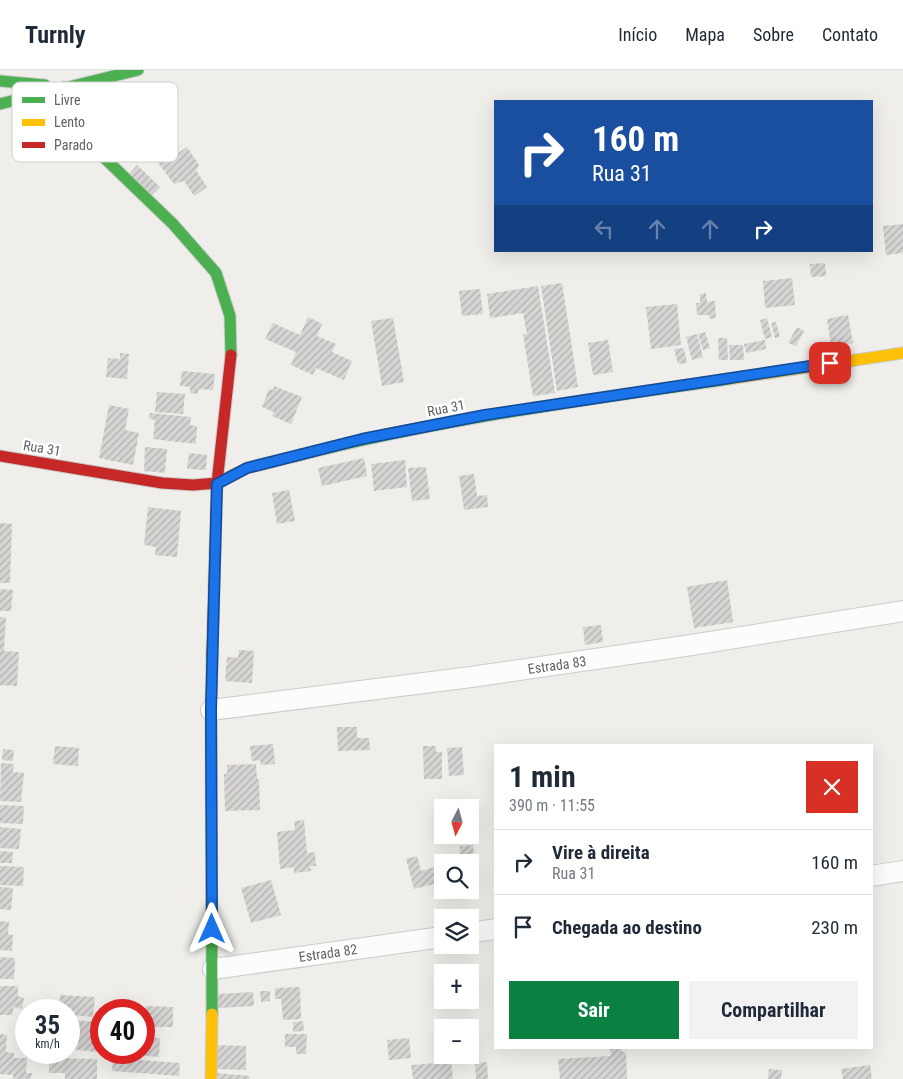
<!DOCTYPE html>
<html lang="pt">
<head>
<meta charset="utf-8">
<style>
	:root { --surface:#fff; --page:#f2f2f3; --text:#1f2937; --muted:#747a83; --line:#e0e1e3; --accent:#0b8043 }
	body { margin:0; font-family:"Roboto Condensed",sans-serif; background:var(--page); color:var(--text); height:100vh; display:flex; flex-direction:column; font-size:19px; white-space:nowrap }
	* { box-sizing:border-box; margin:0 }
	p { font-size:16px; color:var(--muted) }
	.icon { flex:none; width:28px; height:28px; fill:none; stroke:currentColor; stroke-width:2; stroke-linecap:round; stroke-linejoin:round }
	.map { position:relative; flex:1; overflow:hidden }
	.side { position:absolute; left:494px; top:674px; width:379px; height:305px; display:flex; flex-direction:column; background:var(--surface); border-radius:0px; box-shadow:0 5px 20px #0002 }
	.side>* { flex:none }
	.banner { position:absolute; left:494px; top:30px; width:379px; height:152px; border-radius:0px; box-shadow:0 5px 20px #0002; background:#1a4fa0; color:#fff; overflow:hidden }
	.needle { width:32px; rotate:186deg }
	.tools { position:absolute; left:434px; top:729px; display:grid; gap:10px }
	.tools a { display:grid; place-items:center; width:45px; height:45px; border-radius:0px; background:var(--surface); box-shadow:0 5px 20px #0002; font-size:25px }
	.speed { position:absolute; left:15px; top:929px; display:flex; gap:10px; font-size:25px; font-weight:700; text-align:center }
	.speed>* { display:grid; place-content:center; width:65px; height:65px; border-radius:50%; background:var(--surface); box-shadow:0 5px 20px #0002; line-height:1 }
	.speed small { font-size:12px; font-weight:400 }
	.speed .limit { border:8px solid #d22; background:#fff; color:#111 }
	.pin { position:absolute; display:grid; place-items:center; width:42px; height:42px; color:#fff; margin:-21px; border-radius:10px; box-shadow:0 2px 8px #0006 }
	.me { position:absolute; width:55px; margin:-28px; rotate:0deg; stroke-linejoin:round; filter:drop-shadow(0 0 4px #0008) }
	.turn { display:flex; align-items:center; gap:18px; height:105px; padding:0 15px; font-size:22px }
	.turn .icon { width:65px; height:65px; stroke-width:2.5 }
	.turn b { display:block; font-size:35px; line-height:42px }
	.lanes { display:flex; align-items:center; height:48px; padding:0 15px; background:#0003; justify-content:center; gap:25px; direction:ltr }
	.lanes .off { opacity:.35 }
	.round { display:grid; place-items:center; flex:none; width:52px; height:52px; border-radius:0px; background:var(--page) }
	.head { display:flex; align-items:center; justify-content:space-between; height:85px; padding:0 15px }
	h1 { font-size:30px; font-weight:700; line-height:38px }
	.action { display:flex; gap:10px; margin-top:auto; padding:10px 15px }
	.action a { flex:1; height:58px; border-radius:0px; background:var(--accent); color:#fff; font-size:20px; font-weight:700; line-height:58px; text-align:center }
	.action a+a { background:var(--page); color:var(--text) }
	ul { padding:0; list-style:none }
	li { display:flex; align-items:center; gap:15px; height:65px; padding:0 15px; border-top:1px solid var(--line) }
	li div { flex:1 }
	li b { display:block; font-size:19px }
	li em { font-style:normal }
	header { display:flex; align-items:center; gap:30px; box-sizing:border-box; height:70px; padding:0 25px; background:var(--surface); border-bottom:1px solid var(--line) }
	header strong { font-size:24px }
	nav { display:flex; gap:28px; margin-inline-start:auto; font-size:18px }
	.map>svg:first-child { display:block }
	.building { fill:url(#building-hatch) }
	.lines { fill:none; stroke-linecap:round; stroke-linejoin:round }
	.street-casing { stroke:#cbcccc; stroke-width:22 }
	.fast-casing { stroke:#cacacb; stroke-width:13 }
	.slow-casing { stroke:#cacacb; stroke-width:13 }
	.jam-casing { stroke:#cacacb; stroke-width:13 }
	.street { stroke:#fdfcfc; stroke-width:20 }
	.fast { stroke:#4caf50; stroke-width:11 }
	.slow { stroke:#ffc107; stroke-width:11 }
	.jam { stroke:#c62828; stroke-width:11 }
	.route-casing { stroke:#114b97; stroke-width:12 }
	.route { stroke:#1a73e8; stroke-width:9 }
	.labels { text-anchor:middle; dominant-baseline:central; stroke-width:5; stroke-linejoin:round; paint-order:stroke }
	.street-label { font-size:14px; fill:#5f6368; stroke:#fff }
	.key { fill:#fff; stroke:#cfd0d2; stroke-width:1 }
	.key-label { font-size:14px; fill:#5f6368 }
</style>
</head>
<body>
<header>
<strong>Turnly</strong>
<nav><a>Início</a><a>Mapa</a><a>Sobre</a><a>Contato</a></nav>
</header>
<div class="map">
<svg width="903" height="1009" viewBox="0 0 903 1009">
	<defs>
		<pattern id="building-hatch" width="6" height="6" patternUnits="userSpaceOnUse" patternTransform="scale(1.25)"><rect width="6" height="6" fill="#d6d5d3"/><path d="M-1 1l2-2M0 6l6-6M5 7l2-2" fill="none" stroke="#b1b0af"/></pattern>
	</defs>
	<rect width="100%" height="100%" fill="#efeeea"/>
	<!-- building -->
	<path class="building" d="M187,77L199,95L196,100L207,117L194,126L184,111L174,114L158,93L172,83L175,85Z
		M137,95L160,117L149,128L127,107Z
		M903,154V183L886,185L883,156Z
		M825,193L826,206L811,207L810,194Z
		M792,208L795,235L765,238L763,211Z
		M562,213L578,317L557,321L541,216Z
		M538,216L555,323L533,326L523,264H527L523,243L490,248L487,224Z
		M480,219L483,244L462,246L459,221Z
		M706,223L707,232L715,231L716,248L710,249L709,245H697L696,233H700V224Z
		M677,234L681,275L651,279L646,237Z
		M848,245L853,273L831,276L827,249Z
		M308,247L322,254L317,266L336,274L332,282L352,291L344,310L316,298L313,305L291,295L296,282L265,269L273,253L300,265Z
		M393,248L404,312L382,316L371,251Z
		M767,248L772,267L765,269L760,250Z
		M776,252L780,267L775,268L771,253Z
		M797,257L804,261L796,276L788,273Z
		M705,262L710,278L703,280L698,264Z
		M697,264L703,287L692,290L686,267Z
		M718,268H727L728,290H719Z
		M608,270L613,302L593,305L588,273Z
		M765,270L766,279L746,283L744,274Z
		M729,275H743L744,290H730Z
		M684,278L687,293L678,294L674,279Z
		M120,283L129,284L127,309L106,307L108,288L120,289Z
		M182,301L215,304L213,320L199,319L198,324L190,323V317L180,316Z
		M274,316L302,327L291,354L272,346L274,342L262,337L269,319L273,320Z
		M157,322L185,324L183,344L155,342Z
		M109,335L129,339L125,360L139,363L133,395L99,388Z
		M150,343L191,347L190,355L197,356L196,374L153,369L155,350L149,349Z
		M145,377L167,379L165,403L144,401Z
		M189,383L207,385L206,400L187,399Z
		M364,388L367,406L322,416L318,398Z
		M405,390L407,417L374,421L371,394Z
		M426,397L430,429L412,431L408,398Z
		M474,404L477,426L487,425L488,437L464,440L459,406Z
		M289,420L295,451L277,454L272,423Z
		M148,437L181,441L177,487L155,485L156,477L144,475Z
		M0,453L12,454L10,513H0Z
		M727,510L733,552L694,558L687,517Z
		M0,519L13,520L11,541H0Z
		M0,547L6,548L4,581L19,582L17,616L0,615Z
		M601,555L603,572L585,575L583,557Z
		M239,580L254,581L252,613L225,611L227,587L238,588Z
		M337,657H357V668H369L370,680L338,681Z
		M273,674L275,694L261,695L260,690L252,691L250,676Z
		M55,676L79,678L78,696L53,694Z
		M423,676H436V682H442V709H424Z
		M462,677L464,705L449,706L447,678Z
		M3,679L14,680L13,691L2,690Z
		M1,693L14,694L13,702L24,703L21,732L0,731Z
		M256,694L257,708L259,710L260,740L225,741L224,704H227V695Z
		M0,735L24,736L23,754L0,753Z
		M304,750L307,783L315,782L316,796H310L311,801L294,803V797L280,799L277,762L295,760L294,751Z
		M0,757L21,759L19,779L0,778Z
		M473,775L474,785H460V776Z
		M0,781L13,782L12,793H0Z
		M417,786L421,801L439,796L442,812L414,819L406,789Z
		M0,796L24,797L23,816L0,815Z
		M271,810L281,845L251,853L241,818Z
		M0,817L13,818L11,840L0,839Z
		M0,851L9,852L8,864L13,865L12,881L0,880Z
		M0,887L15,888L14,909H0Z
		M0,916H18V926L24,928L22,939L14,937L12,945H0Z
		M300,917L301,949L283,950L281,929H275V918Z
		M260,921H270V931L261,932Z
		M253,922L254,936L218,938L217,924Z
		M60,925L95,927L93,947L69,945V940H59Z
		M146,936L173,937V957H145Z
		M69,950L99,952L97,982L69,979Z
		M303,951L304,961L293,962V952Z
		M0,964L7,965L6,982L14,983V988H27L26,1003H32L31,1009H13V1005L0,1004Z
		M285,964H307L306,984H296V977H285Z
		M144,967L160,968L159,987L126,984V982H144Z
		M409,968L411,988L389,990L387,970Z
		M215,975L246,976V1000L214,999Z
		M610,978H622V981L626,983L627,1009H560L558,989L611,986Z
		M49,988L97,989V1009H65V1003H49Z
		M113,988L180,993L179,1006L112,1001Z
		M451,992L453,1009H413L411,995Z
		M487,992L488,1009H476L475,993Z
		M870,995L872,1009H843L841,999Z
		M769,999L782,1000L781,1009H768Z
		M216,1003L250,1006L249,1009H215Z"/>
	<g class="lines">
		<defs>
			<path id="street" d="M211,640L471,607L685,576L903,541
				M871,806L903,801
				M470,863L495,859
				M213,899L442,867"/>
			<path id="fast" d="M0,11L45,15
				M64,17L75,54L93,77L173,154L216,203L230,246L231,285
				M0,34L138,0
				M300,385C441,349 585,330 729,309
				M212,944L211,640L212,584"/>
			<path id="slow" d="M729,309L903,283
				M211,1009L212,944"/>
			<path id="jam" d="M0,386L162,413L193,415L217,413L247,398L300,385
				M212,584L217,413L231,285"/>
		</defs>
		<!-- street casing -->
		<use href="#street" class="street-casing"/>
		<!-- fast casing -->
		<use href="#fast" class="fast-casing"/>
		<!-- slow casing -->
		<use href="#slow" class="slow-casing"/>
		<!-- jam casing -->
		<use href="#jam" class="jam-casing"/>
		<!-- street -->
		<use href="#street" class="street"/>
		<!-- fast -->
		<use href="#fast" class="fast"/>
		<!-- slow -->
		<use href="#slow" class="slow"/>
		<!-- jam -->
		<use href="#jam" class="jam"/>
	</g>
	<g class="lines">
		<defs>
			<path id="route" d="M212,859L211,640L217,414L247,398L362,369L485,345L830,293"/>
		</defs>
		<!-- route casing -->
		<use href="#route" class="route-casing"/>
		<!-- route -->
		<use href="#route" class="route"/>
	</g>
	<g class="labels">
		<!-- street labels -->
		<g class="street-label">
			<text transform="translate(446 338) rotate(-11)">Rua 31</text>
			<text transform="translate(42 378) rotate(10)">Rua 31</text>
			<text transform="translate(557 595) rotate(-8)">Estrada 83</text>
			<text transform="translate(328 883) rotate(-8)">Estrada 82</text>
		</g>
	</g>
	<!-- legend -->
	<rect x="12" y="12" width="166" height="80" rx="8" class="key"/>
	<rect x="22" y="27" width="23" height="6" fill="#4caf50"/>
	<rect x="22" y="49" width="23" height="7" fill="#ffc107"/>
	<rect x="22" y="72" width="23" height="6" fill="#c62828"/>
	<g class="key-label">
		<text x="54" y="35">Livre</text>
		<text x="54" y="57">Lento</text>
		<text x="54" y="80">Parado</text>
	</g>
</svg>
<div class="tools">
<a><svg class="needle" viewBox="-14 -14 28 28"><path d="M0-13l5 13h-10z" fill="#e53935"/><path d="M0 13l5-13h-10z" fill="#747a83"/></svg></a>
<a><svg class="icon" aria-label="search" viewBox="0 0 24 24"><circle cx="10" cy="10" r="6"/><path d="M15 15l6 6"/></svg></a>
<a><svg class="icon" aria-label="layers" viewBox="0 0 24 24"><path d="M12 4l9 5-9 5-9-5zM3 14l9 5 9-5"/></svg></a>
<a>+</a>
<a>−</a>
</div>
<div class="speed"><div>35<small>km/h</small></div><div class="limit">40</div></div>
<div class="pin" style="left:830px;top:293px;background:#d93025"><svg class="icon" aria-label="arrive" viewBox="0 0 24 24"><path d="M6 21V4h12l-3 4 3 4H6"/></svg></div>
<svg class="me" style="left:212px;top:859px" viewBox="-20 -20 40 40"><path d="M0-17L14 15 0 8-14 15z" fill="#1a73e8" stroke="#fff" stroke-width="4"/></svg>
<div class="banner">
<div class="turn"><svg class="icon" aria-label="right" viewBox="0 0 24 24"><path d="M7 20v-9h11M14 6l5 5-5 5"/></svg><div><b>160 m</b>Rua 31</div></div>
<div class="lanes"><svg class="icon off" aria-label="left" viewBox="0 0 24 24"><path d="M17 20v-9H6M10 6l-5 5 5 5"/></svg><svg class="icon off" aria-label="ahead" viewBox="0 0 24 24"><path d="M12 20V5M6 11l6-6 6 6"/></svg><svg class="icon off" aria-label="ahead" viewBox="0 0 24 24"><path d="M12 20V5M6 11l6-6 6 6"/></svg><svg class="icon" aria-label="right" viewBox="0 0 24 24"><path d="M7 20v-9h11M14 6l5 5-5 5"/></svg></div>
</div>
<section class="side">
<div class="head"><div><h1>1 min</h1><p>390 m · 11:55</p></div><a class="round" style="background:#d93025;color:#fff"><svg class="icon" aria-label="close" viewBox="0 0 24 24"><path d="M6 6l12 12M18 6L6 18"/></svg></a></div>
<ul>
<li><svg class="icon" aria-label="right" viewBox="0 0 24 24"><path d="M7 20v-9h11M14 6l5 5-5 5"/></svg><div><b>Vire à direita</b><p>Rua 31</p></div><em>160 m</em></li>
<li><svg class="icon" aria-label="arrive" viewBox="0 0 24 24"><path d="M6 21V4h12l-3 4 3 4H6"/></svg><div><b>Chegada ao destino</b></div><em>230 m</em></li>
</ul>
<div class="action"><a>Sair</a><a>Compartilhar</a></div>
</section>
</div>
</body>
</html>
